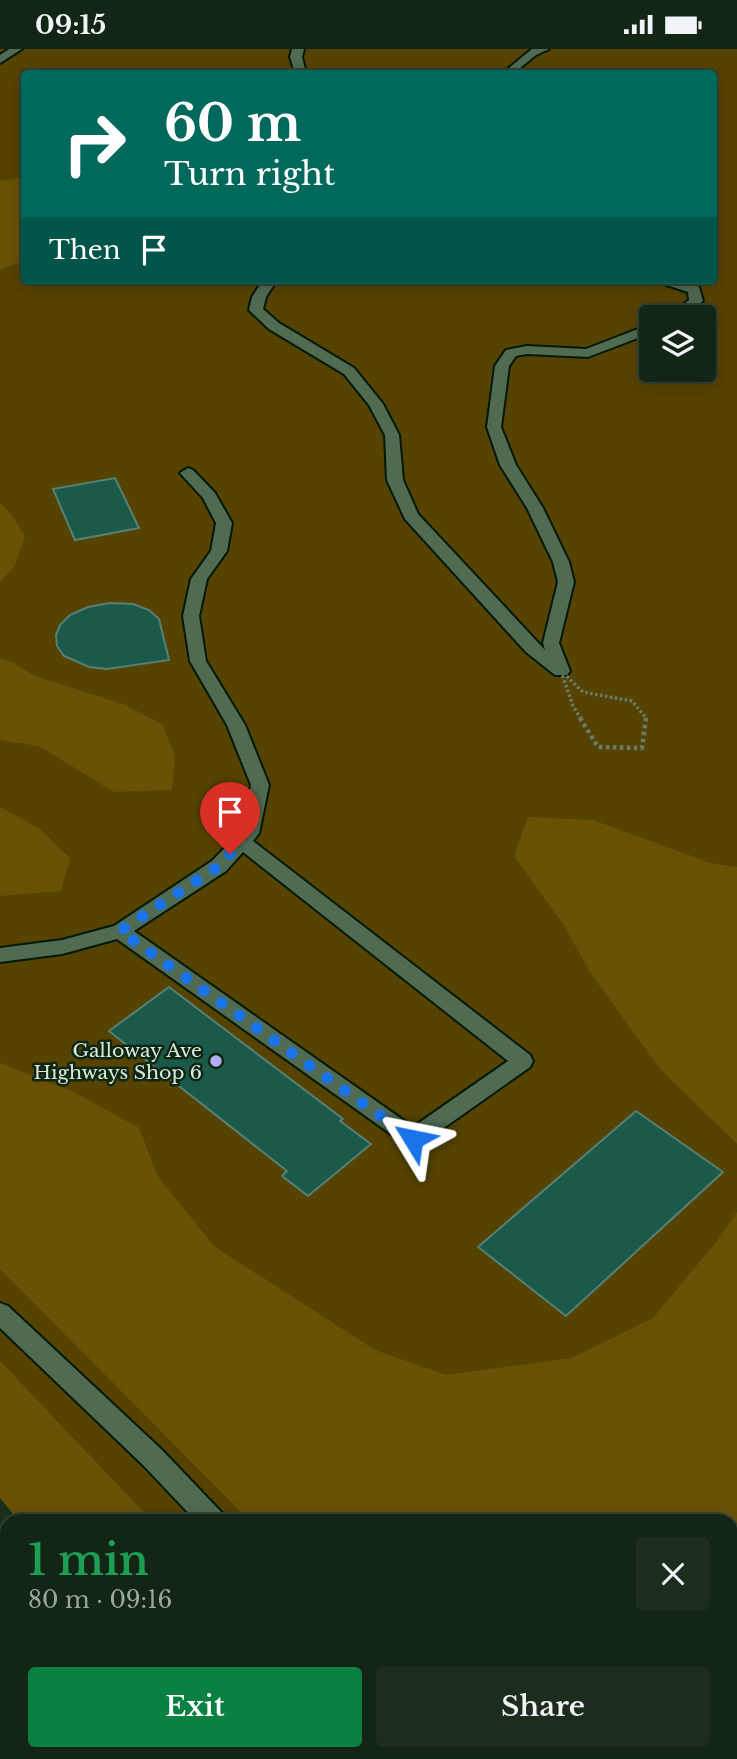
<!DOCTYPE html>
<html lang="en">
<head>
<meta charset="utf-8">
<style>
	:root { --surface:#132514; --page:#1c2d1d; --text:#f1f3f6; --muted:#9da5a0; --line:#324234; --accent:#0b8043 }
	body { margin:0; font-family:"Libre Baskerville",serif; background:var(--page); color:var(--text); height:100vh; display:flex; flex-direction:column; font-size:26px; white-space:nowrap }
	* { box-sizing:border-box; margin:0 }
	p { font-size:23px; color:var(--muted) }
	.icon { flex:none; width:38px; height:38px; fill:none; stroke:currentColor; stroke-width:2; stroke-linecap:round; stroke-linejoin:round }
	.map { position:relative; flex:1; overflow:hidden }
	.panel { position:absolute; left:0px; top:1465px; width:738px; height:247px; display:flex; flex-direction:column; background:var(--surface); border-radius:21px 21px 0 0; box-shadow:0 4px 18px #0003,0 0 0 2px var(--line) }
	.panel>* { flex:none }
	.guide { position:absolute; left:21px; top:21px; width:696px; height:214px; border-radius:7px; box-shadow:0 4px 18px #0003,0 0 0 2px var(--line); background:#00695c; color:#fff; overflow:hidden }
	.fabs { position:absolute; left:639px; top:256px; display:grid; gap:14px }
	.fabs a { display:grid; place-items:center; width:77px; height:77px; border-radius:7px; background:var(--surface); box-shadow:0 4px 18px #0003,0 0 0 2px var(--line); font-size:35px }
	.pin { position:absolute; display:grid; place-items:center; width:60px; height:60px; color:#fff; margin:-72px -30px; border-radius:50% 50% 50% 0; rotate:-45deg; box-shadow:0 0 7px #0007 }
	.pin .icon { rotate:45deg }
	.me { position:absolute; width:77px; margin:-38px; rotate:305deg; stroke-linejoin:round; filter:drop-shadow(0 0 5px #0008) }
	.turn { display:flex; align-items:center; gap:24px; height:147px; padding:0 28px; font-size:32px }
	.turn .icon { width:91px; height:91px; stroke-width:2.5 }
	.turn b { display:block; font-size:49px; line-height:60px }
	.then { display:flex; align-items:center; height:66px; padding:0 28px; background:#0003; gap:14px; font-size:26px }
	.round { display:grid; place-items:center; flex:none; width:74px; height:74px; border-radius:7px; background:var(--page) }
	.summary { display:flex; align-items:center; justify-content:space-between; height:119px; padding:0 28px }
	h1 { font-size:42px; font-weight:600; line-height:52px; color:#1e9e55 }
	.primary-button { display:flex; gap:14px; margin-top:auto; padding:14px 28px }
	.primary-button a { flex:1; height:80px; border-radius:7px; background:var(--accent); color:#fff; font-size:28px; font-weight:600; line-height:80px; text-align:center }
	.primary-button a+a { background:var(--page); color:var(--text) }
	.status { display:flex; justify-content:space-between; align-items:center; height:49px; padding:0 35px; background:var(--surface); direction:ltr }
	.status svg { height:19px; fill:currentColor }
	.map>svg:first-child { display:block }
	.green { fill:#574300; fill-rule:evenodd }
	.forest { fill:#695206 }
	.building { fill:#1b594b; stroke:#578074; stroke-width:2 }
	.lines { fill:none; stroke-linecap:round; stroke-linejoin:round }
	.lane-casing { stroke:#031805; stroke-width:4 }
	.street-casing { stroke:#031805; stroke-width:3 }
	.path-far1 { stroke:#687c69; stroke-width:3.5; stroke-dasharray:2.5 2.5; stroke-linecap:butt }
	.path { stroke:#687c69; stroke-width:4.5; stroke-dasharray:3.5 3.5; stroke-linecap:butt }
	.lane { fill:#516b53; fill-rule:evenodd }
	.street { fill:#516b53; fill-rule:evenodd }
	.route { stroke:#1a73e8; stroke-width:12; stroke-dasharray:0 21.6 }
	.poi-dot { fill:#b4acf9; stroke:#0f2712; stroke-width:2.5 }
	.labels { text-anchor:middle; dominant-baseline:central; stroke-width:5; stroke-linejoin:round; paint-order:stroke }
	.poi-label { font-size:19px; fill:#dae9db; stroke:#0f2712; text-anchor:end }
</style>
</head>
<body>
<div class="status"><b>09:15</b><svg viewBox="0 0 49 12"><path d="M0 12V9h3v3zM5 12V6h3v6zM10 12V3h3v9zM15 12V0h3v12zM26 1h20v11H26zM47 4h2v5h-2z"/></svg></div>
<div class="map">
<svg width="737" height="1710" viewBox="0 0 737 1710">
	<rect width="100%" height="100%" fill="#19311b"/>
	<!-- green -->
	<path class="green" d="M0,0H737V1710H267L262,1705L732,1704V1472H76L0,1376ZM24,24H714V231H24ZM651,268H704V320H651Z"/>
	<!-- forest -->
	<path class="forest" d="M24,128V205L20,213L0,221V132Z
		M0,454L10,464L25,487L15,516L0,533Z
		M0,609L14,614L32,626L123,655L162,675L175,706L172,741L114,743L39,697L0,691Z
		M0,758L40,780L70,809L61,842L0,847Z
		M528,768L593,771L710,814L737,818V1095L661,1021L592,926L565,878L514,807Z
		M0,1014L74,1043L139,1079L158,1128L215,1198L375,1301L446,1326L572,1309L653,1269L717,1192L737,1163V1710H513L503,1705L732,1704V1472H250L0,1220Z
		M0,1312L152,1472H19L0,1449Z
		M378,1705L383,1710H197L193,1705Z"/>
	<!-- building -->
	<path class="building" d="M115,429L139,479L75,491L53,440Z
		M110,554L133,555L149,561L159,570L169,611L107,620L89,618L64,607L57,597L56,586L60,576L70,566L88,558Z
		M169,938L343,1070L340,1072L371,1095L308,1147L282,1127L287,1122L109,982Z
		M636,1062L723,1123L566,1267L478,1198Z"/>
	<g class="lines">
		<defs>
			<path id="lane" d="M9,0H22L0,14V6Z
				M292,0H304L302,8L306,24H295L290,8Z
				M532,0H549L536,6L514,24H503Z
				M263,231H277L266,248L263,260L279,274L354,319L383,355L399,386L403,431L418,465L545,601L543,594L558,533L553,513L527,459L500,416L487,378L495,317L506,301L527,297L586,300L651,275V284L588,308L527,305L516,307L509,317L501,378L516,416L543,459L569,513L574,533L559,594L570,622L567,626H555L526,603L405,470L387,431L385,386L369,356L344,325L269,280L249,261L252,248Z
				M651,231H683L699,238L703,252L685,268H669L689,251L688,243Z
				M188,419L193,421L215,444L232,474L227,502L207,530L199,567L206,612L245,676L269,736L259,784L253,792L530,1006L533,1012L530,1018L421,1095L413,1097L405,1095L117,890L62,905L0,913V899L62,891L114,877L212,812L241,782L251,736L227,676L190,612L183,567L191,530L211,502L216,474L203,449L180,424ZM243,803L508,1012L413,1078L134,882L226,822Z
				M0,1254L8,1257L162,1401L222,1464L225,1472H196L144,1417L0,1279Z
				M430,1704H460L463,1710H432Z"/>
			<path id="street" d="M0,1533L7,1536V1567L0,1565Z
				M132,1704H165L167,1710H135Z"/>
		</defs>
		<!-- lane casing -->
		<use href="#lane" class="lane-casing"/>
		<!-- street casing -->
		<use href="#street" class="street-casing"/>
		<!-- path-far1 -->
		<path class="path-far1" d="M581,670L573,657L561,622L583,643L632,652L647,670"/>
		<!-- path -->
		<path class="path" d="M580,669L598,698L642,699L646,669"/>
		<!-- lane -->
		<use href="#lane" class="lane"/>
		<!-- street -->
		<use href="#street" class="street"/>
	</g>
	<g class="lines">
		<!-- route -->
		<path class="route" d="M230,805L219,817L120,882L413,1090"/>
	</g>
	<!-- markers -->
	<circle class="poi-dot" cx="216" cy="1012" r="7"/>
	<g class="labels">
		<!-- poi labels -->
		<g class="poi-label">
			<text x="202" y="1001">Galloway Ave<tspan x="202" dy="22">Highways Shop 6</tspan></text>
		</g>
	</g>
</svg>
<div class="fabs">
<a><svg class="icon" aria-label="layers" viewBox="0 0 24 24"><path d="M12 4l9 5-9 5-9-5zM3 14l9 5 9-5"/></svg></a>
</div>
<div class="pin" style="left:230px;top:805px;background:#d93025"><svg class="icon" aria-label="arrive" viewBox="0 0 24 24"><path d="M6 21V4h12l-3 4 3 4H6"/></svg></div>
<svg class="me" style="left:413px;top:1090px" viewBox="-20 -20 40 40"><path d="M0-17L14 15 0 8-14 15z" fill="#1a73e8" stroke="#fff" stroke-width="4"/></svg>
<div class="guide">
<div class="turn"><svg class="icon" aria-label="right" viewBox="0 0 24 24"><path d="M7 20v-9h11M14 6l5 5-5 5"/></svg><div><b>60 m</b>Turn right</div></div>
<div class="then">Then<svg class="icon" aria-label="arrive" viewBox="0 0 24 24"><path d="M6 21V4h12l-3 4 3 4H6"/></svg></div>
</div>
<section class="panel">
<div class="summary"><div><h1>1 min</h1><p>80 m · 09:16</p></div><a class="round"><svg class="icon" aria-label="close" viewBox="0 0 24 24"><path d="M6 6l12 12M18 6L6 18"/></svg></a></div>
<div class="primary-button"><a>Exit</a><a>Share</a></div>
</section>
</div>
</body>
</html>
